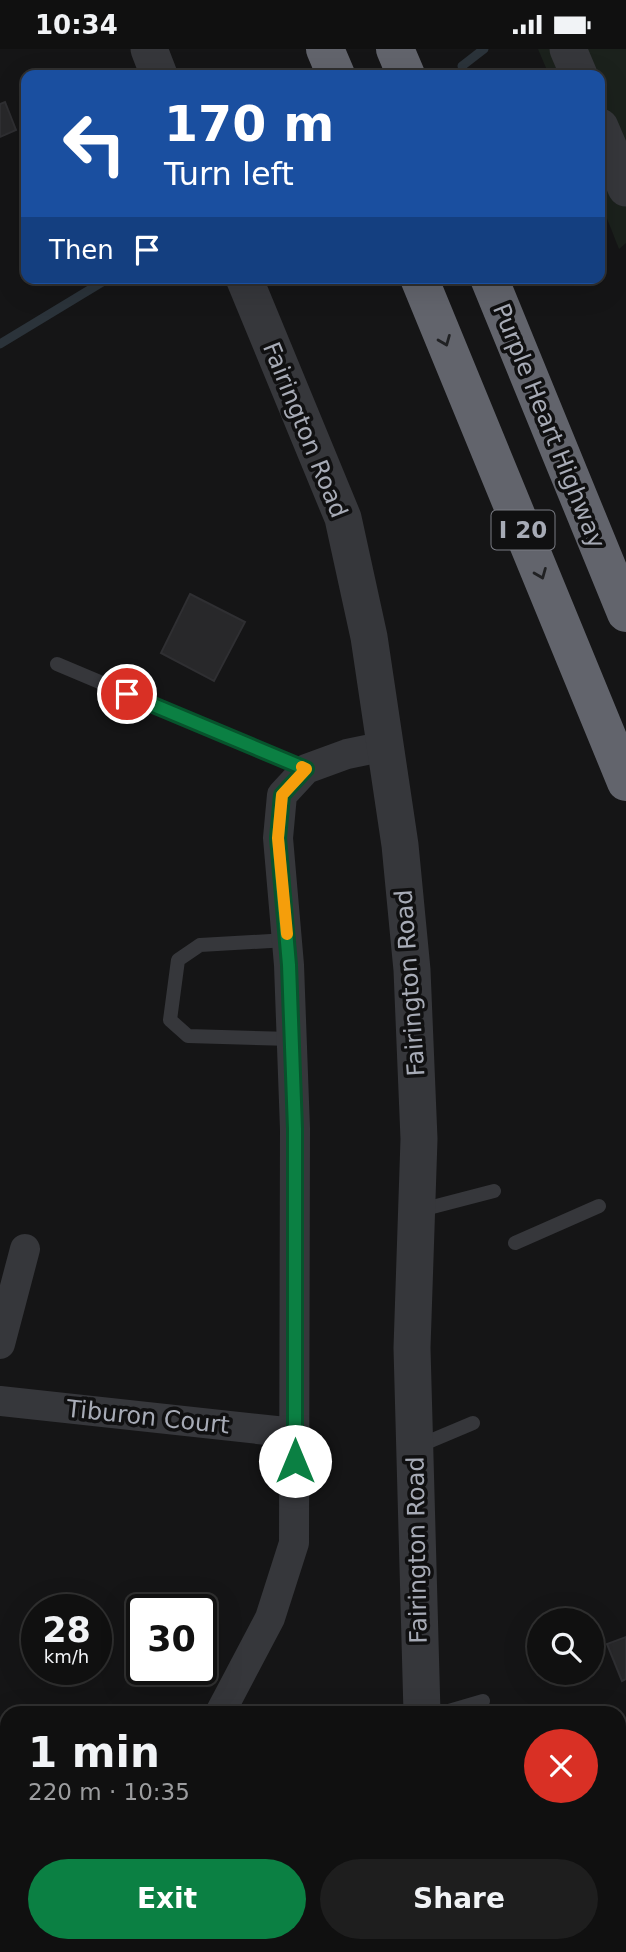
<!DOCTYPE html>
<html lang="en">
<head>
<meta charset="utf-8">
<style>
	:root { --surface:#101010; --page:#1e1e1e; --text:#f1f3f6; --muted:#9c9d9f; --line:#303030; --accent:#0b8043 }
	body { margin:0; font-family:"DejaVu Sans",sans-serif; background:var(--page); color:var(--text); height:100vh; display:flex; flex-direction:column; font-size:26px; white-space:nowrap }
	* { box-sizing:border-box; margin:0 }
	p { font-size:23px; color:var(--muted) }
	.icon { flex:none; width:38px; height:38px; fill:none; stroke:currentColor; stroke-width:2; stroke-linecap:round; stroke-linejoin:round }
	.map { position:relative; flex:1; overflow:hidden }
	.details { position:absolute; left:0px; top:1657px; width:626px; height:247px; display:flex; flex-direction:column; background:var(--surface); border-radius:21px 21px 0 0; box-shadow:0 7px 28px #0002,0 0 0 2px var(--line) }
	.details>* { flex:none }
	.top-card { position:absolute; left:21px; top:21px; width:584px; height:214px; border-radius:14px; box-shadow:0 7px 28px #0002,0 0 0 2px var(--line); background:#1a4fa0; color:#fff; overflow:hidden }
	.controls { position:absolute; left:527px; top:1559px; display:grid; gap:14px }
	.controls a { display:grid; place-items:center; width:77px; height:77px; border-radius:50%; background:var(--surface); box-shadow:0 7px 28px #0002,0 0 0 2px var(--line); font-size:35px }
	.speed { position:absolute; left:21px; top:1545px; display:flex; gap:14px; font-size:35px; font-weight:700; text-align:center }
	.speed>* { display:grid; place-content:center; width:91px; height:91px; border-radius:50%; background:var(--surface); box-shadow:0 7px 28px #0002,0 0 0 2px var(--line); line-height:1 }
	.speed small { font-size:18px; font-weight:400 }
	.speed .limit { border:4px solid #111; border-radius:10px; background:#fff; color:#111 }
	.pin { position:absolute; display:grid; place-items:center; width:60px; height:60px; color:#fff; margin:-30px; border:4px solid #fff; border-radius:50%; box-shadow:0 2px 7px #0007 }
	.me { position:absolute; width:77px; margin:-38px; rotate:0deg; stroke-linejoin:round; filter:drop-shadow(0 0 5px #0008) }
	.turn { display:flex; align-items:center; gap:24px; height:147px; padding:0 28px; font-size:32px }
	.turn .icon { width:91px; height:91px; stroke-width:2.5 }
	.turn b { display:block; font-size:49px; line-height:60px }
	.then { display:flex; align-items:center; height:66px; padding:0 28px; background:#0003; gap:14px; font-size:26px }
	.round { display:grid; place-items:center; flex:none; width:74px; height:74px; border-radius:37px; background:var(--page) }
	.headline { display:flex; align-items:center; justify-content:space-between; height:119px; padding:0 28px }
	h1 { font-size:42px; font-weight:700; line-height:52px }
	.cta { display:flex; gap:14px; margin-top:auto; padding:14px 28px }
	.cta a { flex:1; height:80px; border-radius:42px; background:var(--accent); color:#fff; font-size:28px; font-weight:700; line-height:80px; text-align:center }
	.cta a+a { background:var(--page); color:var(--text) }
	.status { display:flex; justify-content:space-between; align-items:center; height:49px; padding:0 35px; background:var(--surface); direction:ltr }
	.status svg { height:19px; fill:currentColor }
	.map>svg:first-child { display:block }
	.green { fill:#1b211c }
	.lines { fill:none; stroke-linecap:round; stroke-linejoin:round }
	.stream { stroke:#2b333a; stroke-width:9 }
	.building { fill:#28282a; stroke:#2f2f32; stroke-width:2 }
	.service { stroke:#36373b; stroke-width:14 }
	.minor { stroke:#36373b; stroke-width:30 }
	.tertiary { stroke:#36373b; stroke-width:37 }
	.motorway { stroke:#62646c; stroke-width:38 }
	.oneway { stroke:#202123 }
	.route-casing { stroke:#07532c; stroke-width:18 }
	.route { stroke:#0b8043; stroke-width:12 }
	.slow { stroke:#f59e0b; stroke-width:12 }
	.labels { text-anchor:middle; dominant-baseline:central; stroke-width:7; stroke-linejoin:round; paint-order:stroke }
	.shield { fill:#101011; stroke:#7a7c84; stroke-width:2 }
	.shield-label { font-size:23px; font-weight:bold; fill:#a7abb6 }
	.street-label { font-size:24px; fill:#a7abb6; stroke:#101011 }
</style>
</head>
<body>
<div class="status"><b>10:34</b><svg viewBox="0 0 49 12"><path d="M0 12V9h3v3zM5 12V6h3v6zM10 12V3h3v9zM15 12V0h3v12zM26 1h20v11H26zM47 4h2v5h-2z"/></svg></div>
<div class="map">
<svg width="626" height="1903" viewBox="0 0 626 1903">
	<rect width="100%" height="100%" fill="#151516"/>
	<!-- green -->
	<path class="green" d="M538,0H626V194L619,200L600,152V26H549Z"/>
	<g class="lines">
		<!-- stream -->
		<path class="stream" d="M462,17L484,0
			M0,295L109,229"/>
	</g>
	<!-- building -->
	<path class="building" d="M5,53L16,81L0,88V55Z
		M190,545L245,573L214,632L161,604Z
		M626,1588V1630L622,1632L607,1595Z"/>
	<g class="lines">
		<!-- service -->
		<path class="service" d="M57,615L306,720
			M287,891L200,896L178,911L170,971L188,987L292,990
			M417,1162L494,1142
			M515,1194L599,1157
			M416,1398L473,1374
			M442,1664L483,1652
			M0,1750L7,1749
			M620,1779L626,1776"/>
		<!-- minor -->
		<path class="minor" d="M0,1295L25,1200
			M0,1352L295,1384
			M220,1664L270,1569L294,1494L295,1080L289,916L278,789L282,746L306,720L347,705L386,697
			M225,1897L228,1903"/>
		<!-- tertiary -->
		<path class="tertiary" d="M149,0L159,26
			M568,0L579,26
			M600,78L626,139
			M244,229L343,469L369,588L400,796L412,921L419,1090L412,1299L422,1664
			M531,1897L535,1903"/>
		<!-- motorway -->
		<path class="motorway" d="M325,0L336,26
			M395,0L406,26
			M419,229L626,733
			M489,229L626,564"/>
	</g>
	<!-- one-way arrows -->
	<defs><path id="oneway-chevron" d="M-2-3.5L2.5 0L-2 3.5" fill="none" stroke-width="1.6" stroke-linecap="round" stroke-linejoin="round" transform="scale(1.75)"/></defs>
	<g class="oneway">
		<use href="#oneway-chevron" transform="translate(445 292) rotate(68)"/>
		<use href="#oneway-chevron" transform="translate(541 525) rotate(68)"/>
	</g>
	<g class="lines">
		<defs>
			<path id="route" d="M127,645L306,720L282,746L278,789L289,916L295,1080V1412"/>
		</defs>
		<!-- route casing -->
		<use href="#route" class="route-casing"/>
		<!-- route -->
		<use href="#route" class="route"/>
		<!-- slow -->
		<path class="slow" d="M287,885L278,789L282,746L306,720L302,718"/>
	</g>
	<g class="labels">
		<!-- shield labels -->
		<rect class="shield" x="491.5" y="461.5" width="63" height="39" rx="5"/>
		<g class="shield-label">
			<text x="523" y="481">I 20</text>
		</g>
		<!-- street labels -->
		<g class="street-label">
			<text transform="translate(549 377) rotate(68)">Purple Heart Highway</text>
			<text transform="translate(305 381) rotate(68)">Fairington Road</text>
			<text transform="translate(410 934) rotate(-94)">Fairington Road</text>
			<text transform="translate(148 1368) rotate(6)">Tiburon Court</text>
			<text transform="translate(417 1501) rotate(-91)">Fairington Road</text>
		</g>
	</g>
</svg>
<div class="controls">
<a><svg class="icon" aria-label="search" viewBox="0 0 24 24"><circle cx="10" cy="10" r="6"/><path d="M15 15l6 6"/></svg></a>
</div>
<div class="speed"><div>28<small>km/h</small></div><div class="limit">30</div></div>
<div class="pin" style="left:127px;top:645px;background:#d93025"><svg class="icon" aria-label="arrive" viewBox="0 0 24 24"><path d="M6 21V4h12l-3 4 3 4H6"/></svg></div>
<svg class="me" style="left:295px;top:1412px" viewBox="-20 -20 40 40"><circle r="19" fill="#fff"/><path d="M0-13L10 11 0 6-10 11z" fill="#0b8043"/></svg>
<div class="top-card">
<div class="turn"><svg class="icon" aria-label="left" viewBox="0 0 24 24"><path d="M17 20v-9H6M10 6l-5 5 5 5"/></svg><div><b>170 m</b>Turn left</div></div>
<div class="then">Then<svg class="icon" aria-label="arrive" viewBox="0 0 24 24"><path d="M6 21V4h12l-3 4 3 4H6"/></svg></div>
</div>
<section class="details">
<div class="headline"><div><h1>1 min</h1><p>220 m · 10:35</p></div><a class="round" style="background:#d93025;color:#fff"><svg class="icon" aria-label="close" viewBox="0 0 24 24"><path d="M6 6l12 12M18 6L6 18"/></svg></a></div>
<div class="cta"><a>Exit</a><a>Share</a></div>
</section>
</div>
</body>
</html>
